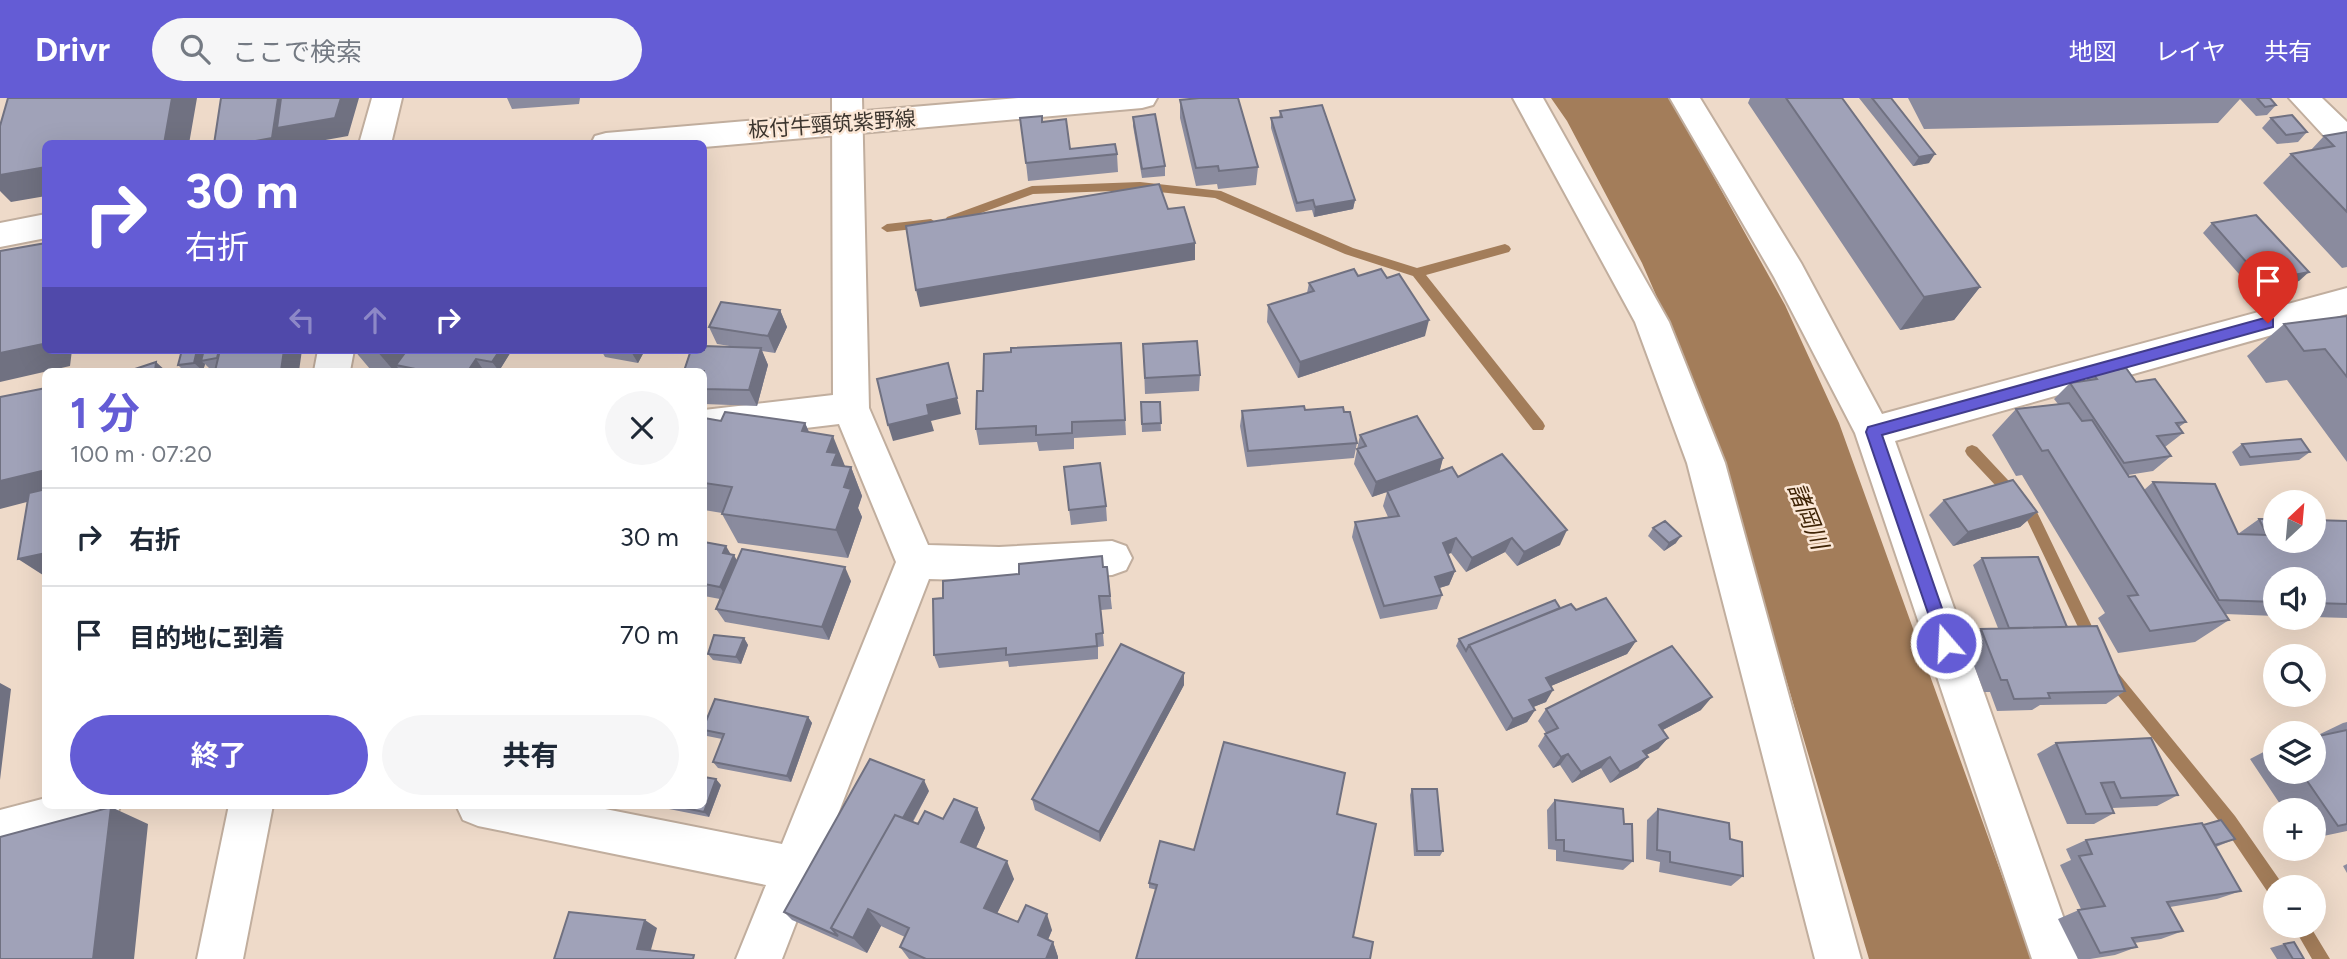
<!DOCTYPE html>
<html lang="ja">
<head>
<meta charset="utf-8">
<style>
	:root { --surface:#fff; --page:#f6f6f7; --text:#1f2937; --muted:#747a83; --line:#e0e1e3; --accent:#645cd5 }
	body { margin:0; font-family:Figtree,"Noto Sans JP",sans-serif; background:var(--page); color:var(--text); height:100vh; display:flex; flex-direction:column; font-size:26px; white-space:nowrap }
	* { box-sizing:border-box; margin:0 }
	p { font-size:23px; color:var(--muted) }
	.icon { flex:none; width:38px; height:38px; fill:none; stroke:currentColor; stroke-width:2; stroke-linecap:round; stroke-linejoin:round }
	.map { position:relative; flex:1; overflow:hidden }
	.details { position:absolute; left:42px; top:270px; width:665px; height:441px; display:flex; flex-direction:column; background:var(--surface); border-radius:10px; box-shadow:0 7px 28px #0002 }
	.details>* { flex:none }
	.guide { position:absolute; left:42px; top:42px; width:665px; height:214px; border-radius:10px; box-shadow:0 7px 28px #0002; background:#645cd5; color:#fff; overflow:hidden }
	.needle { width:46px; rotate:26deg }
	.fabs { position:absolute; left:2263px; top:392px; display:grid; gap:14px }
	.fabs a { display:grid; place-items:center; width:63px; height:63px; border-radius:50%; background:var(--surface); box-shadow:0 7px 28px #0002; font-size:35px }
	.pin { position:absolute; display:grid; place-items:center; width:60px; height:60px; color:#fff; margin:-72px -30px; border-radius:50% 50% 50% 0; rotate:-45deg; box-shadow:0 0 7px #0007 }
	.pin .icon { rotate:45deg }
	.me { position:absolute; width:77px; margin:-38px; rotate:341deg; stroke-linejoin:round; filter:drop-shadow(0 0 5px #0008) }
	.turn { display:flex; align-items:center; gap:24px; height:147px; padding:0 28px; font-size:32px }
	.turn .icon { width:91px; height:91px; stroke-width:2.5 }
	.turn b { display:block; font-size:49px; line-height:60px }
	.lanes { display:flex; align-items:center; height:66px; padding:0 28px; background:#0003; justify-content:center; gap:35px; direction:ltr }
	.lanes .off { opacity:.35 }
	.round { display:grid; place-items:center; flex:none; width:74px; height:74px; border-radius:37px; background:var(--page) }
	.overview { display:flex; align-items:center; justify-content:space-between; height:119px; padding:0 28px }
	h1 { font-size:42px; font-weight:700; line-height:52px; color:var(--accent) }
	.cta { display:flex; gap:14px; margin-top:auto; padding:14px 28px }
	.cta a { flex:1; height:80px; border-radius:42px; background:var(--accent); color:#fff; font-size:28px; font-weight:700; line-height:80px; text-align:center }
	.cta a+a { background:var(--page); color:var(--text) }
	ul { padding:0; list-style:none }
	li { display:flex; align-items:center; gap:21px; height:98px; padding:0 28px; border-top:2px solid var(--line) }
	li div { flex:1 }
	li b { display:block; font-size:26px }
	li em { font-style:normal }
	header { display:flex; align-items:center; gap:42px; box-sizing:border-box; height:98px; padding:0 35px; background:var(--accent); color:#fff }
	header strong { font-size:33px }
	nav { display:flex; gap:38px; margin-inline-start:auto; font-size:24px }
	.search { width:490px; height:63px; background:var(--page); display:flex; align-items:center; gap:18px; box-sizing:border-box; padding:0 24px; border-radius:38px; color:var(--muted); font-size:26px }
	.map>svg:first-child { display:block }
	.water { fill:#a37d5a }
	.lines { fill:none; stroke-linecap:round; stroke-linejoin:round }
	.stream { fill:#a37d5a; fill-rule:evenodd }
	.minor-casing { stroke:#c1ae9e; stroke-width:4 }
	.major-casing { stroke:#c1ae9e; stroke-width:4 }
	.minor { fill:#fff; fill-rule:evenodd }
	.major { fill:#fff; fill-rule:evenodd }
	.wall { fill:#8a8b9e }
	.shaded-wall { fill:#707181 }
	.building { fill:#a0a2b8; stroke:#707181; stroke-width:2 }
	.route { fill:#645cd5; stroke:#413c8a; stroke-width:2 }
	.labels { text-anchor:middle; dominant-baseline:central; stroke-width:5; stroke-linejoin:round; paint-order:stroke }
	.street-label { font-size:21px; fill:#3c352e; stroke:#fbe7d6 }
	.water-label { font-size:23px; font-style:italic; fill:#3f2406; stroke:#fbe7d6 }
</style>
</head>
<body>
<header>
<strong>Drivr</strong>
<div class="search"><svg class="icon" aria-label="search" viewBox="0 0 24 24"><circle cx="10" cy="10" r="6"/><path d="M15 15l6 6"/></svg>ここで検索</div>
<nav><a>地図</a><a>レイヤ</a><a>共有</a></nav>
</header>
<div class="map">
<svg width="2347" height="861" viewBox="0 0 2347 861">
	<rect width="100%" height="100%" fill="#eedac9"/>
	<!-- water -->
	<path class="water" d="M1551,0H1670L1785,207L1839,325L2032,861H1869L1742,433L1689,273L1642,165L1567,23Z"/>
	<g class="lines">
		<!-- stream -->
		<path class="stream" d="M1140,84L1221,93L1353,150L1417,170L1505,146L1509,148L1511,151L1509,154L1426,177L1543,324L1545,328L1543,332H1533L1413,178L1345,156L1215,100L1140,92L1033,96L951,126L945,122L947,119L1032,88Z
			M931,121L937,125L931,129L887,134L881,130L887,126Z
			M1972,347L1977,349L2036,412L2100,545L2098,550L2093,552L2088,550L2026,420L1967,357L1965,353L1967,349Z
			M2114,574L2119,576L2235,718L2281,784L2283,789H2275V798L2269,796L2223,728L2109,586L2107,581L2109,576Z
			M2293,828H2310L2330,861H2312Z"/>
		<defs>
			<path id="minor" d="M372,0H402L391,46H359Z
				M832,0H862L869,310L928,447L999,449L1112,443L1126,448L1132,460L1126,472L1112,477L999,483L929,481L782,861H736L766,787L478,728L463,722L456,707H585L782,746L896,464L839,326L704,342V312L833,297Z
				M1513,0H1543L1669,224L1725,365L1861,861H1815L1687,365L1635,224Z
				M1670,0H1700L1801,165L1882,316L2347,190V216L1895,343L2078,861H2032L1855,335L1774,179Z
				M2289,0H2322L2347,24V54L2336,51Z
				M318,252H354L350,273H314Z
				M46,700V707H121L114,722L0,756V712Z
				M229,707H273L243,861H197Z"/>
			<path id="major" d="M1018,0H1157L1153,7L1142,10L704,49V46H591L595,38L606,35Z
				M46,116V140L0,149V125Z"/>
		</defs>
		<!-- minor casing -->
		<use href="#minor" class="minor-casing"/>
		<!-- major casing -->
		<use href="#major" class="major-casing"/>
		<!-- minor -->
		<use href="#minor" class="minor"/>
		<!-- major -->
		<use href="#major" class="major"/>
	</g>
	<!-- wall -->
	<path class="wall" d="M507,0H580L579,6L512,11Z
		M1750,0H1842L1980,189L1954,222L1900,232L1748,5Z
		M1859,0H1891L1929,65L1913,68Z
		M1908,0H2270L2276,7L2267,17L2256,18L2240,1L2218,25L1924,31Z
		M1180,2L1258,69L1256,87L1218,91L1217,86L1196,88L1180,20Z
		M1280,13L1355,102L1353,111L1314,119L1312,112L1296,114L1271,30V20H1279Z
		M1133,19L1165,68V78L1142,80L1133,28Z
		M2271,20L2307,34L2298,44L2277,46L2262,30Z
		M1043,24L1070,51L1117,56L1118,74L1028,83L1026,65Z
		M2347,34V169L2342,170L2263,85L2291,56L2310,53L2324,38Z
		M2212,125L2299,183L2253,192L2203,135Z
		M1358,178L1425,238L1298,280L1267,224L1268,207L1307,195L1309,185Z
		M780,212L787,229L775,255L762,253L768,267L757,308L704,306V273L742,250L717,246L709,229Z
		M2347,218V364L2287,282L2266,285L2247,258L2284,226Z
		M1121,245L1126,337L1074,340V351L1039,353L1037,344L979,347L976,331L983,293Z
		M1143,246L1200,277L1199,293L1145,296Z
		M182,252H302L210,271L205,266L203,273H184L178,267Z
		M354,252H512L499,273L482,270L480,273H401L398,270L397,273H385L370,271Z
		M601,252H645L638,265L605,259Z
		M2093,276L2136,284L2186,324L2179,329L2183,335L2165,349L2171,358L2153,373L2128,377L2144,392L2153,384L2238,436L2259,421L2347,423V520L2314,519V481H2275V518L2225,516L2229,522L2195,544L2118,555L2098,520L2105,515L2022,377L2016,378L1992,337L2016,311L2058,306L2054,301L2070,285L2086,282Z
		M1141,304H1160L1161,333L1142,334Z
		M1305,312L1357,345L1354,360L1247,369L1240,328L1242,313Z
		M704,320L721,323L805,325L809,334L845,368L851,369L862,398L858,410L862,419L848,460L738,445L722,416V415L704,412Z
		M1360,337L1443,360L1439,374L1458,379L1560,447L1517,468L1505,454L1466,474L1451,455L1447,456L1455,473L1449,487L1439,490L1442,497L1437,511L1380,521L1352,439L1355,424L1388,419L1383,408L1387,394L1372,399L1354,366Z
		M2242,346L2310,354L2299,362L2240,368L2232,354Z
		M1064,369L1106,408L1107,423L1071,427Z
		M1944,402L2037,414L2020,429L1953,448L1929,417Z
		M1653,430L1676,445L1664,453L1648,438Z
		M704,444L731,457L737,462L851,483L829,542L725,524L716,511L720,501L704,498Z
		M1982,460L2067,529L2125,593L2106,606L2040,607L2032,612L1997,613L1990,594H1984L1965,544L1981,531L1998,530L1973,467Z
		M1103,469H1107L1112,511L1101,512L1104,548L1098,549V561L1009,569L1008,563L939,570L934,557L943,500Z
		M1560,510L1576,512L1636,543L1627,556L1551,588L1546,604L1533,609L1535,612L1527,624L1506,633L1456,548L1459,541Z
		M744,540L748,547L741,566L713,562L708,556Z
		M1184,575V587L1100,744L1035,712L1032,701Z
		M1546,611L1701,612L1663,632L1668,640L1658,651L1646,657L1638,670L1610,685L1601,670L1572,685L1560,667L1553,670L1538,648L1546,635L1538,623Z
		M808,619L812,625L791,684L718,670L713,664L722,641L707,638L704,633V628Z
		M2347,624V733L2314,740V712H2284L2250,661L2275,648V674H2314L2316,638L2343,625Z
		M2056,645L2178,697L2157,708L2112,710L2114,715L2094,726H2067L2037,656Z
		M721,687L709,719L649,707H704Z
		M1412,691L1443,753L1440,758H1414L1410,697Z
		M929,693L913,724L918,726L943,721L977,710L985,730L976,750L1014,781L997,815L1018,824L1052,832L1048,842L1053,844L1058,859V861H909L900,849L905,839L881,828L867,855L792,822L784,814Z
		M1555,702L1624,726L1633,763L1623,772L1556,763V752L1548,751L1547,712Z
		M1658,711L1743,778L1731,788L1659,774L1660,764L1646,761L1647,722Z
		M1337,716L1353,839L1149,790V785L1194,752Z
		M2203,727L2235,741L2216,749L2241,793L2217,801L2170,809L2183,833L2161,841L2134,845L2137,849L2115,857L2090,861H2078L2058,821L2081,811L2060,767L2071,762L2066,751L2086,742Z
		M2347,766V775L2343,768Z
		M2284,846L2304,861H2277L2270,850Z"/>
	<!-- shaded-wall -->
	<path class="shaded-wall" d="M172,0H197L189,46H164Z
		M278,0H359L348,38L303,46H289L288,44V46H239Z
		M1935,56L1929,65L1913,68L1919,59Z
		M46,69V98L11,104L0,93V77Z
		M1355,102L1353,111L1314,119L1315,109Z
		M1195,145V162L920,209L916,192Z
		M2309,174L2299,183L2253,192L2263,183Z
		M1980,189L1954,222L1900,232L1924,199Z
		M704,208L707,216L704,223Z
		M780,212L787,229L775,255L768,238Z
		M1429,222L1425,238L1298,280L1300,264Z
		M46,224V252H72L70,268L0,284V255Z
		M761,250L768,267L757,308L749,292Z
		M197,252H208L201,263L205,266L203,273L194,265Z
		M284,252H302L299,273H281Z
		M376,252H410L396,267L398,270L397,273H394Z
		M500,252H512L499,273L492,264Z
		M630,252H645L638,265Z
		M476,261L482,270L480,273H468Z
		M156,264L166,273H155Z
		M957,300L961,316L931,323L934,333L893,343L888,327L927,307Z
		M805,325L818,355L802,333Z
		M833,338L845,368L843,372L851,369L862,398L858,410L862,419L848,460L836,432L827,354Z
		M1443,360L1439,376L1372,399L1376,384Z
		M46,372V399L0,411V383Z
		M2037,414L2020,429L1953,448L1968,434Z
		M1567,432L1560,447L1517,468L1524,454Z
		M1681,438L1676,445L1664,453L1669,445Z
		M1456,440L1451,455L1438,460L1443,445Z
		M1512,440L1505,454L1466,474L1472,460Z
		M726,448L733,460L734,457L742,472L729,503L720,489L723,455Z
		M46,455V479L18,461Z
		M845,469L851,483L829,542L822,529Z
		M1455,473L1449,487L1430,493L1435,479Z
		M744,540L748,547L741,566L736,559Z
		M1636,543L1627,556L1539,593L1546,580Z
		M1184,575V587L1100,744L1099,734Z
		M0,585L11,591L0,682Z
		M1553,592L1546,604L1521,614L1529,602Z
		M1712,599L1701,612L1649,639L1659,627Z
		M1535,612L1527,624L1506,633L1513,621Z
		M808,619L812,625L791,684L787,678Z
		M1668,640L1658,651L1633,664L1643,653Z
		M1568,656L1560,667L1553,670L1561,659Z
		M1610,659L1601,670L1572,685L1581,674Z
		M1648,659L1638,670L1610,685L1620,674Z
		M716,681L721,687L709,719L704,714Z
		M924,682L929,693L850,839L840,834Z
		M111,709L148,726L134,861H93Z
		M977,710L985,730L970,763L961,744Z
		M1007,763L1014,781L992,826L984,810Z
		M868,811L881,828L867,855L853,840Z
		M1047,816L1052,832L1043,853L1038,837Z
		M645,822L657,830L649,859L637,851Z
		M1053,844L1058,859V861H1046Z"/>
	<!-- building -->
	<path class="building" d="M8,0H172L164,46H46V69L0,77V28Z
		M221,0H278L272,40L239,46H214Z
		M281,0H341L335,20L277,30Z
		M1199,0H1238L1258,69L1219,73L1218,68L1196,70L1180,2Z
		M1786,0H1842L1980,189L1924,199Z
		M1872,0H1891L1935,56L1919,59Z
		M2257,0H2270L2276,7L2265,9Z
		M1322,7L1355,102L1315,109L1313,102L1297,105L1271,20L1282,19L1280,13Z
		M1155,16L1165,68L1142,71L1133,19Z
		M2292,17L2307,34L2286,37L2271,20Z
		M1042,18V24L1066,21L1070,51L1115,46L1117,56L1026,65L1020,20Z
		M2347,34V114L2291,56L2334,48L2324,38Z
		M1159,86L1168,111L1184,109L1195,145L916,192L906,128Z
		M2256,117L2309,174L2263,183L2212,125Z
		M46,145V224L43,246L0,255V153Z
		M1354,171L1358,178L1381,171L1387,180L1399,176L1429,222L1300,264L1268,207L1314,193L1309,185Z
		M721,204L780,212L768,238L709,229Z
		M2347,218V279L2325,251L2304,253L2284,226Z
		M1197,243L1200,277L1145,280L1143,246Z
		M1121,245L1125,322L1072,324V335L1036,337V328L976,331L977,293H983L984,256L1011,254V250Z
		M704,248L761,250L749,292L704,291V273H684L691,252H704Z
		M182,252H197L194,265L178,267Z
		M204,252H219L217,260L201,263Z
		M220,252H284L281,273H215Z
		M407,252H500L492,264L476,261L468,273H425L396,267Z
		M156,264L155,273H129Z
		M948,265L957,300L927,307L929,317L888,327L877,281Z
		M2126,270L2136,284L2155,281L2186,324L2176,325L2183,335L2157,338L2171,358L2124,365L2070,285L2097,281L2093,276Z
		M46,290V372L0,383V299Z
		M1141,304H1160L1161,325L1142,326Z
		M2069,305L2082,323L2092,322L2129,379L2135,378L2229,522L2150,533L2128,498L2138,497L2048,352L2042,353L2016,311Z
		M1304,308L1305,312L1343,309L1344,314H1350L1357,345L1248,353L1242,313Z
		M725,314L805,325L802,333L833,338L827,354L837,355L832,367L851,369L844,389L851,391L836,432L722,416L732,389L704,385V320L721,323Z
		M1417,318L1443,360L1376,384L1357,351L1366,348L1360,337Z
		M2301,341L2310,354L2250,359L2242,346Z
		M1502,356L1567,432L1524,454L1512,440L1472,460L1456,440L1443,445L1455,473L1435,479L1442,497L1384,508L1355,424L1399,418L1387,393L1452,369L1458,379Z
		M1100,365L1106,408L1069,412L1064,369Z
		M2013,382L2037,414L1968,434L1944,402Z
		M2153,384L2215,386L2238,436L2267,437L2259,421H2275V443H2314V422L2347,423V506L2314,505V481H2275V504L2219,502Z
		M46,391V455L18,461L29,395Z
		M1665,423L1681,438L1669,445L1653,430Z
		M704,444L726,448L723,455L734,457L720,489L704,486Z
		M742,451L845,469L822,529L716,511Z
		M1102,458L1103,469H1107L1110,498H1099L1103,535L1096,536L1097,548L1006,557V550L934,557L933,501L943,500V483L1019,476V466Z
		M2038,459L2067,529L2009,530L1982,460Z
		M1606,500L1636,543L1546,580L1553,592L1529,602L1535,612L1513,621L1469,547L1571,506L1576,512Z
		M1555,502L1560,510L1469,547L1466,553L1459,541Z
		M2097,528L2125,593L2048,595L2050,600L2014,601L2007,582H2001L1981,531Z
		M714,537L744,540L736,559L708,556Z
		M1121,546L1184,575L1099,734L1032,701Z
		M1672,548L1712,599L1659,627L1668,640L1643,653L1648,659L1620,674L1610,659L1581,674L1568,656L1561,659L1545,636L1558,630L1546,611Z
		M715,601L808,619L787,678L713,664L724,636L704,632V628Z
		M2347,632V726L2338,728L2301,674H2314V639Z
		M2151,640L2178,697L2121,700L2114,684L2101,685L2114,715L2086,716L2056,645Z
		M1224,644L1345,675L1337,716L1376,726L1353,839L1373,844L1370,861H1136L1157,787L1149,785L1160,743L1194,752Z
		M870,661L924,682L903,720L895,717L831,830L838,838L784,814Z
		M704,679L716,681L704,714L671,707H704Z
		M1412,691H1437L1443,753H1417Z
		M954,701L977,710L961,744L1007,763L984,810L1018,824L1026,807L1047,816L1038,837L1053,844L1046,861H926L900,849L909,830L868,811L853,840L831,830L895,717L918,726L925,713L943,721Z
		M1555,702L1623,711L1624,726H1632L1633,763L1564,753V742H1556Z
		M111,709L93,861H0V739Z
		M1658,711L1729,725L1730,741L1742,744L1743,778L1670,764V754L1657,752Z
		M2221,722L2235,741L2215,747L2203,727Z
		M2202,725L2241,793L2167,804L2183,833L2132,840L2137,849L2100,855L2078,812L2105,808L2079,758L2092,756L2086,742Z
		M569,814L645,822L637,851L694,857L693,861H554Z
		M2294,844L2304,861H2293L2284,846Z"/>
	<!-- route -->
	<path class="route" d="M2268,219L2273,221V229L1882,337L1954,545L1952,550H1940L1866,334L1868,329Z"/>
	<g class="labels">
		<!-- street labels -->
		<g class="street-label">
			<text transform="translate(832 26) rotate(-4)">板付牛頸筑紫野線</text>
		</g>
		<!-- water labels -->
		<g class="water-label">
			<text transform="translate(1808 418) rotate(68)">諸岡川</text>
		</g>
	</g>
</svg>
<div class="fabs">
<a><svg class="needle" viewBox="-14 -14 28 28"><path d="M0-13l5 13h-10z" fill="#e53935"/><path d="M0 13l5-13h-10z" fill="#747a83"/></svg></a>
<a><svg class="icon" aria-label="sound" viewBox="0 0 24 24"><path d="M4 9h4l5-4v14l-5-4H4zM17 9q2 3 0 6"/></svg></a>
<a><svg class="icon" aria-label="search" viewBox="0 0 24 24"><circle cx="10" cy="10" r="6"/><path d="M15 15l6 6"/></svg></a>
<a><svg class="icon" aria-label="layers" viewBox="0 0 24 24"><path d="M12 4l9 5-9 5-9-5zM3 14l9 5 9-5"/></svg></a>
<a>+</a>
<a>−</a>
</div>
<div class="pin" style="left:2268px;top:225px;background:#d93025"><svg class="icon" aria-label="arrive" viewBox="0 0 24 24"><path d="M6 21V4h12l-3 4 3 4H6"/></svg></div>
<svg class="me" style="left:1946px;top:545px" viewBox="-20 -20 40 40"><circle r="17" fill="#645cd5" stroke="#fff" stroke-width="3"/><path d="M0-11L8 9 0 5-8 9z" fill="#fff"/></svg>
<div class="guide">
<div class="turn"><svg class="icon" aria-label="right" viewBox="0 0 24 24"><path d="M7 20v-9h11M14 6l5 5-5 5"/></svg><div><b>30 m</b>右折</div></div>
<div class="lanes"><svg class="icon off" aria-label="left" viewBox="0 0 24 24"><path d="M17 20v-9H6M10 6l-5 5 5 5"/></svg><svg class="icon off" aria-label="ahead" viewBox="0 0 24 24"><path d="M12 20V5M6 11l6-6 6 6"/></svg><svg class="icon" aria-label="right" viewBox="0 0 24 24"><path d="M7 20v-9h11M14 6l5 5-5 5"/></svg></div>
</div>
<section class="details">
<div class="overview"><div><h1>1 分</h1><p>100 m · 07:20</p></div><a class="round"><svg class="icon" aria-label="close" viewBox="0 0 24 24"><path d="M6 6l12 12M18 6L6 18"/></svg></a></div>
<ul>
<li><svg class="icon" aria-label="right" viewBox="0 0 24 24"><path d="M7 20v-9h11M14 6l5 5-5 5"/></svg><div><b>右折</b></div><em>30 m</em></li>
<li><svg class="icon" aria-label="arrive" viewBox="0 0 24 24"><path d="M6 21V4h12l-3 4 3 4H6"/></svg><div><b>目的地に到着</b></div><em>70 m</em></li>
</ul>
<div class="cta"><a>終了</a><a>共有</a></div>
</section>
</div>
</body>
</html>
